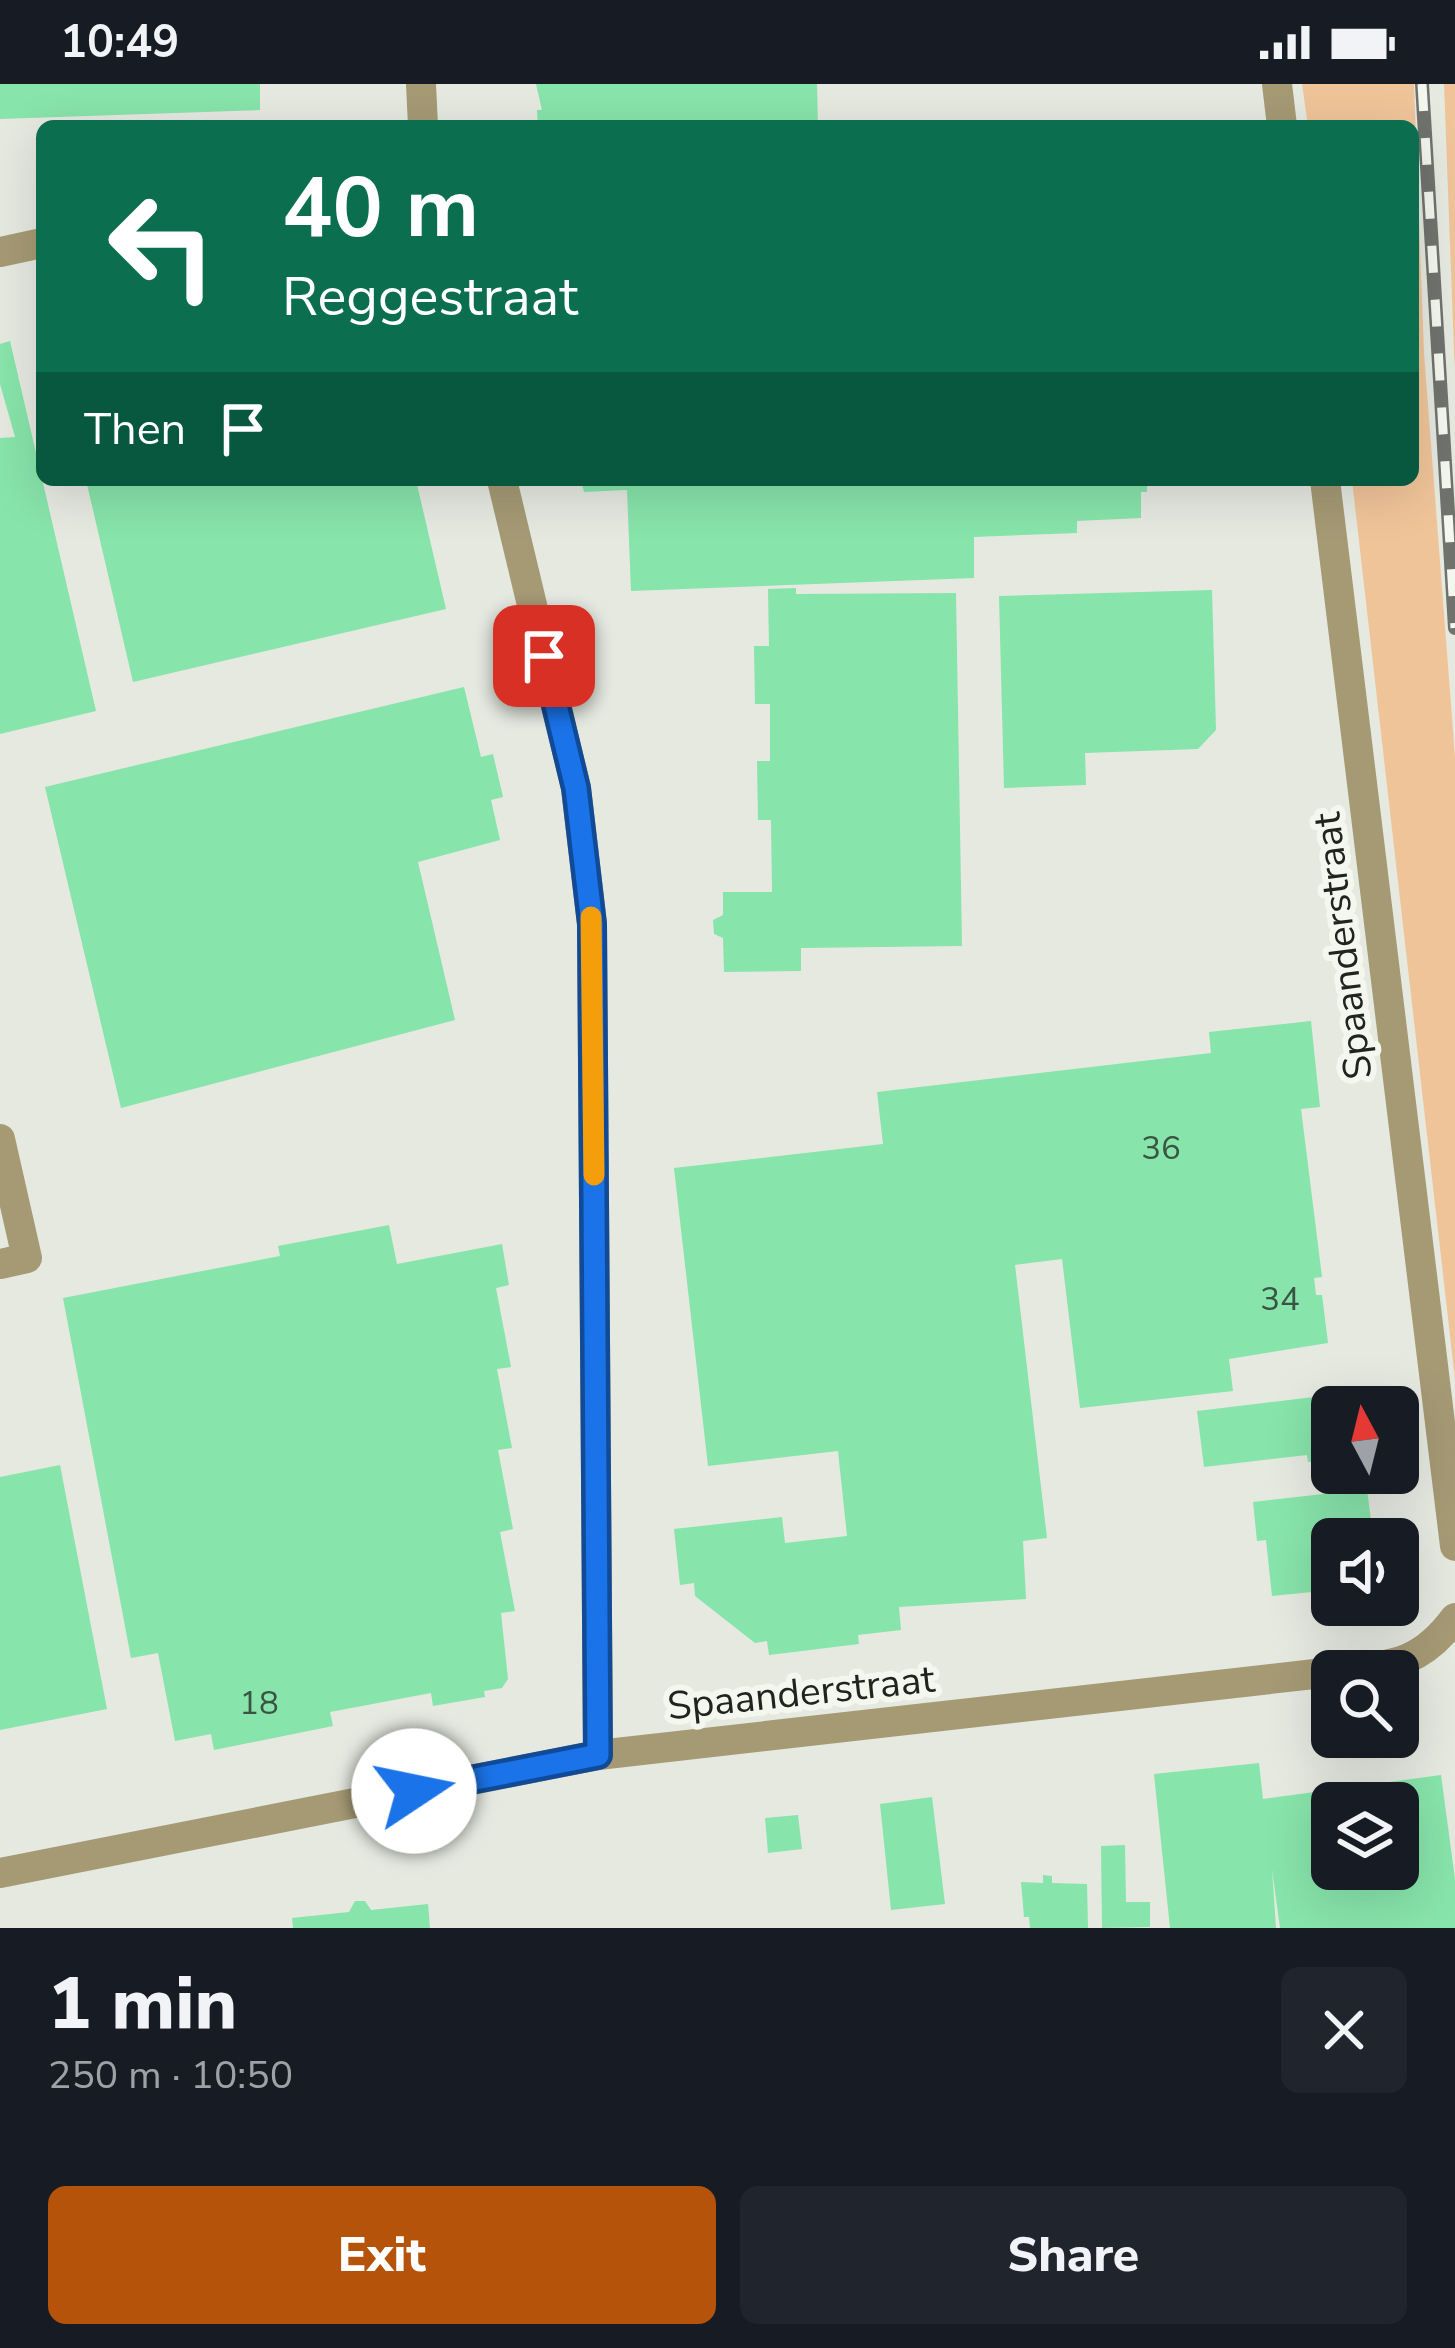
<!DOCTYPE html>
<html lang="en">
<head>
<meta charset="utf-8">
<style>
	:root { --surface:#171b24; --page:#20242c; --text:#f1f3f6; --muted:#9ea1a6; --accent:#b45309 }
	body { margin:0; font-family:"Nunito Sans",sans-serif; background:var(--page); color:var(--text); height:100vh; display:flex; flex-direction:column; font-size:45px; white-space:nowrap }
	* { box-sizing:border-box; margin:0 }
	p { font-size:39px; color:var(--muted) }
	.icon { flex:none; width:66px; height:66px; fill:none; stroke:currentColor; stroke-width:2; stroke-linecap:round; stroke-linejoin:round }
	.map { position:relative; height:1844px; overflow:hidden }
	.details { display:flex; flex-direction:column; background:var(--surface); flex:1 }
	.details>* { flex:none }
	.hud { position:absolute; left:36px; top:36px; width:1383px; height:366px; border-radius:18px; box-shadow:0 12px 48px #0002; background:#0b6e4f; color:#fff; overflow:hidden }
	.needle { width:78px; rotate:353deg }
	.controls { position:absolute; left:1311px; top:1302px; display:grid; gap:24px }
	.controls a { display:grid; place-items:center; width:108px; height:108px; border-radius:18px; background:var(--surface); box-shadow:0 12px 48px #0002; font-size:60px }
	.pin { position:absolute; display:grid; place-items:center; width:102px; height:102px; color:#fff; margin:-51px; border-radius:24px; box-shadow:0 6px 18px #0006 }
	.me { position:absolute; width:132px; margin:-66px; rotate:79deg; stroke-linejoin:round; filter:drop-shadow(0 0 9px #0008) }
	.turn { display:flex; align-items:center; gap:42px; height:252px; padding:0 48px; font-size:54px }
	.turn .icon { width:156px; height:156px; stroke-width:2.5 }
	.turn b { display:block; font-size:84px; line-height:102px }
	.then { display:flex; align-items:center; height:114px; padding:0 48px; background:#0003; gap:24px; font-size:45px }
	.round { display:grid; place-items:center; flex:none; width:126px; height:126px; border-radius:18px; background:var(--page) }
	.summary { display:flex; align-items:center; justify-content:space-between; height:204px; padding:0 48px }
	h1 { font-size:72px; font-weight:800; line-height:90px }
	.button { display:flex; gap:24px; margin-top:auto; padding:24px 48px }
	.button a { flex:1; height:138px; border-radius:18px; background:var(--accent); color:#fff; font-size:48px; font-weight:800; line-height:138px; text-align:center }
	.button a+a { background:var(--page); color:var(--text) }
	.status { display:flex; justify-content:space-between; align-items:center; height:84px; padding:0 60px; background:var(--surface); direction:ltr }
	.status svg { height:33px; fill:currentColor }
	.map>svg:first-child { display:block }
	.green { fill:#f0c499 }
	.building { fill:#87e4aa; fill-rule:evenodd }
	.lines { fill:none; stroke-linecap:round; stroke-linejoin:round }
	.minor { stroke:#a59a74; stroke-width:30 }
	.rail-casing { stroke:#70736d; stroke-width:14 }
	.rail { stroke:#f3f7ed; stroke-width:9; stroke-dasharray:27; stroke-linecap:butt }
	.route-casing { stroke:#114b97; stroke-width:30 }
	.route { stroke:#1a73e8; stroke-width:21 }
	.slow { stroke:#f59e0b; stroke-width:21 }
	.labels { text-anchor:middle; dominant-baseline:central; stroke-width:12; stroke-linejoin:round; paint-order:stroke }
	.number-label { font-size:33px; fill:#3a5342 }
	.street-label { font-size:39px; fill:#21231f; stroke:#f3f7ed }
</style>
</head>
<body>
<div class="status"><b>10:49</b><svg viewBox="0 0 49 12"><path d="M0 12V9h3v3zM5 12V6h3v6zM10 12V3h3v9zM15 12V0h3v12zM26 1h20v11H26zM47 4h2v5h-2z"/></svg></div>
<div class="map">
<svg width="1455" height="1844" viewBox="0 0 1455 1844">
	<rect width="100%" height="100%" fill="#e5e9e0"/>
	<!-- green -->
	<path class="green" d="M1302,0H1414L1424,269L1455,673V1295L1352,396H1413V42H1308Z
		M1444,0H1455V286L1454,267Z"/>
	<!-- building -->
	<path class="building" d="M0,0H260V26L0,35Z
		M536,0H817L818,42H538L537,26H542Z
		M10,257L96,627L0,650V354L15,353L0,300V260Z
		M86,396H416L446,525L133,598Z
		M581,396H1147V408H1141V434L1077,437V449L974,453V494L631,507L627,406L584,408Z
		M796,504V510L956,509L962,862L801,864V887L724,888L723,854L714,850L713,836L723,831V808H772L771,736H758L757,677H770V620H755L754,562H769L768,505Z
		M1212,506L1216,646L1198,665L1085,669L1086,701L1004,704L999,512Z
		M464,603L481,673L493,670L503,713L491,716L500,756L418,778L455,936L121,1024L45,703Z
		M1311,937L1320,1023L1301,1025L1322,1193L1314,1194L1316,1211H1322L1328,1259L1229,1275L1233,1307L1080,1324L1062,1175L1015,1181L1047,1454L1023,1457L1026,1515L899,1523L901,1546L858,1551L859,1560L769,1571L767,1557L755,1559L695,1512L694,1499L680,1501L674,1445L782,1433L785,1459L847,1452L838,1367L708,1382L674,1084L883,1060L877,1008L1211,969L1209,948Z
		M389,1141L397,1180L502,1160L509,1201L496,1204L511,1283L497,1285L512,1364L498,1366L513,1445L500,1448L515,1527L501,1529L508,1595L502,1604L484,1607L485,1613L433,1622L431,1609L330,1628L333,1642L214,1666L211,1650L175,1657L158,1569L131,1574L63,1214L280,1172L278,1162Z
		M1356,1308L1358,1323H1332V1376L1308,1378L1307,1371L1204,1383L1197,1327Z
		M60,1381L107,1625L0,1646V1393Z
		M1367,1405L1372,1444L1367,1455H1332V1500L1322,1507L1272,1512L1266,1456L1257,1457L1253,1418Z
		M1259,1679L1263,1715L1441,1691L1455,1795V1844H1280L1272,1785L1276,1844H1170L1154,1690ZM1332,1719H1398V1785H1332Z
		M932,1713L945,1820L891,1826L880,1720Z
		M798,1731L802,1765L768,1769L765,1734Z
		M1125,1761L1126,1818H1150V1843L1102,1844L1101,1762Z
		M1043,1791L1052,1792V1799L1087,1800L1088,1844H1030L1029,1833H1024L1021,1798L1043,1799Z
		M355,1817H365L371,1826L428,1820L430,1844H293L292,1834L349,1828Z"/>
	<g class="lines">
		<!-- minor -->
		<path class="minor" d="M421,0L423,42
			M1277,0L1282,42
			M0,168L42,159
			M502,396L576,704L592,840L598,1671
			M1325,396L1455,1462
			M0,1055L27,1174L0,1180
			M1337,1587C1393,1581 1420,1581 1455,1534
			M0,1789L598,1671L1332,1588"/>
		<defs>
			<path id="rail" d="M1422,0L1455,544"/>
		</defs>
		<!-- rail casing -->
		<use href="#rail" class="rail-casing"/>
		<!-- rail -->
		<use href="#rail" class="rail"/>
	</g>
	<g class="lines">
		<defs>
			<path id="route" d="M414,1707L598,1671L592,840L576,704L544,572"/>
		</defs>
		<!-- route casing -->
		<use href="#route" class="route-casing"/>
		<!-- route -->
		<use href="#route" class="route"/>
		<!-- slow -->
		<path class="slow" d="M591,833L594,1091"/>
	</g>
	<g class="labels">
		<!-- number labels -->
		<g class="number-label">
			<text x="1161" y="1064">36</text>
			<text x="1280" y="1215">34</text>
			<text x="259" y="1619">18</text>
		</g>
		<!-- street labels -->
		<g class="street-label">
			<text transform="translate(1343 862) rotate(-97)">Spaanderstraat</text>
			<text transform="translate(801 1609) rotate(-6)">Spaanderstraat</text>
		</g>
	</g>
</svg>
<div class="controls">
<a><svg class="needle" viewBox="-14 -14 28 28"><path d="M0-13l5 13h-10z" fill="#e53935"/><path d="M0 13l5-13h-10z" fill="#9ea1a6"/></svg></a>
<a><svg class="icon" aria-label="sound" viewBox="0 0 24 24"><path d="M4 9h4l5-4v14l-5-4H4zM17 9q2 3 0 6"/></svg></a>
<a><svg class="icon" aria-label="search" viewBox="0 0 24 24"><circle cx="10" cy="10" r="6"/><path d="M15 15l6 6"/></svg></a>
<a><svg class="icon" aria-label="layers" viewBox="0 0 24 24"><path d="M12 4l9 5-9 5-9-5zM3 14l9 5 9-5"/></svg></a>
</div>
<div class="pin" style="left:544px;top:572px;background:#d93025"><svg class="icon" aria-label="arrive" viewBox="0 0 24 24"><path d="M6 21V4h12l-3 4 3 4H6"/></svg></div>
<svg class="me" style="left:414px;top:1707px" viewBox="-20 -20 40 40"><circle r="19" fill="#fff"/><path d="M0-13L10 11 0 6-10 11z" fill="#1a73e8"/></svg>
<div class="hud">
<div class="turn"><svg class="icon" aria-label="left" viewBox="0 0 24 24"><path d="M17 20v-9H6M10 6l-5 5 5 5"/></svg><div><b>40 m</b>Reggestraat</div></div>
<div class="then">Then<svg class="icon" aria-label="arrive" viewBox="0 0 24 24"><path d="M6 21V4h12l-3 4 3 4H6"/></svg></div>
</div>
</div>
<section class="details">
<div class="summary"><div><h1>1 min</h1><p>250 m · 10:50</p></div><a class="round"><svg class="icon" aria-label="close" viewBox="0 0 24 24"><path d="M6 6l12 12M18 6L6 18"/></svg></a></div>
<div class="button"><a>Exit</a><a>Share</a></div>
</section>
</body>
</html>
